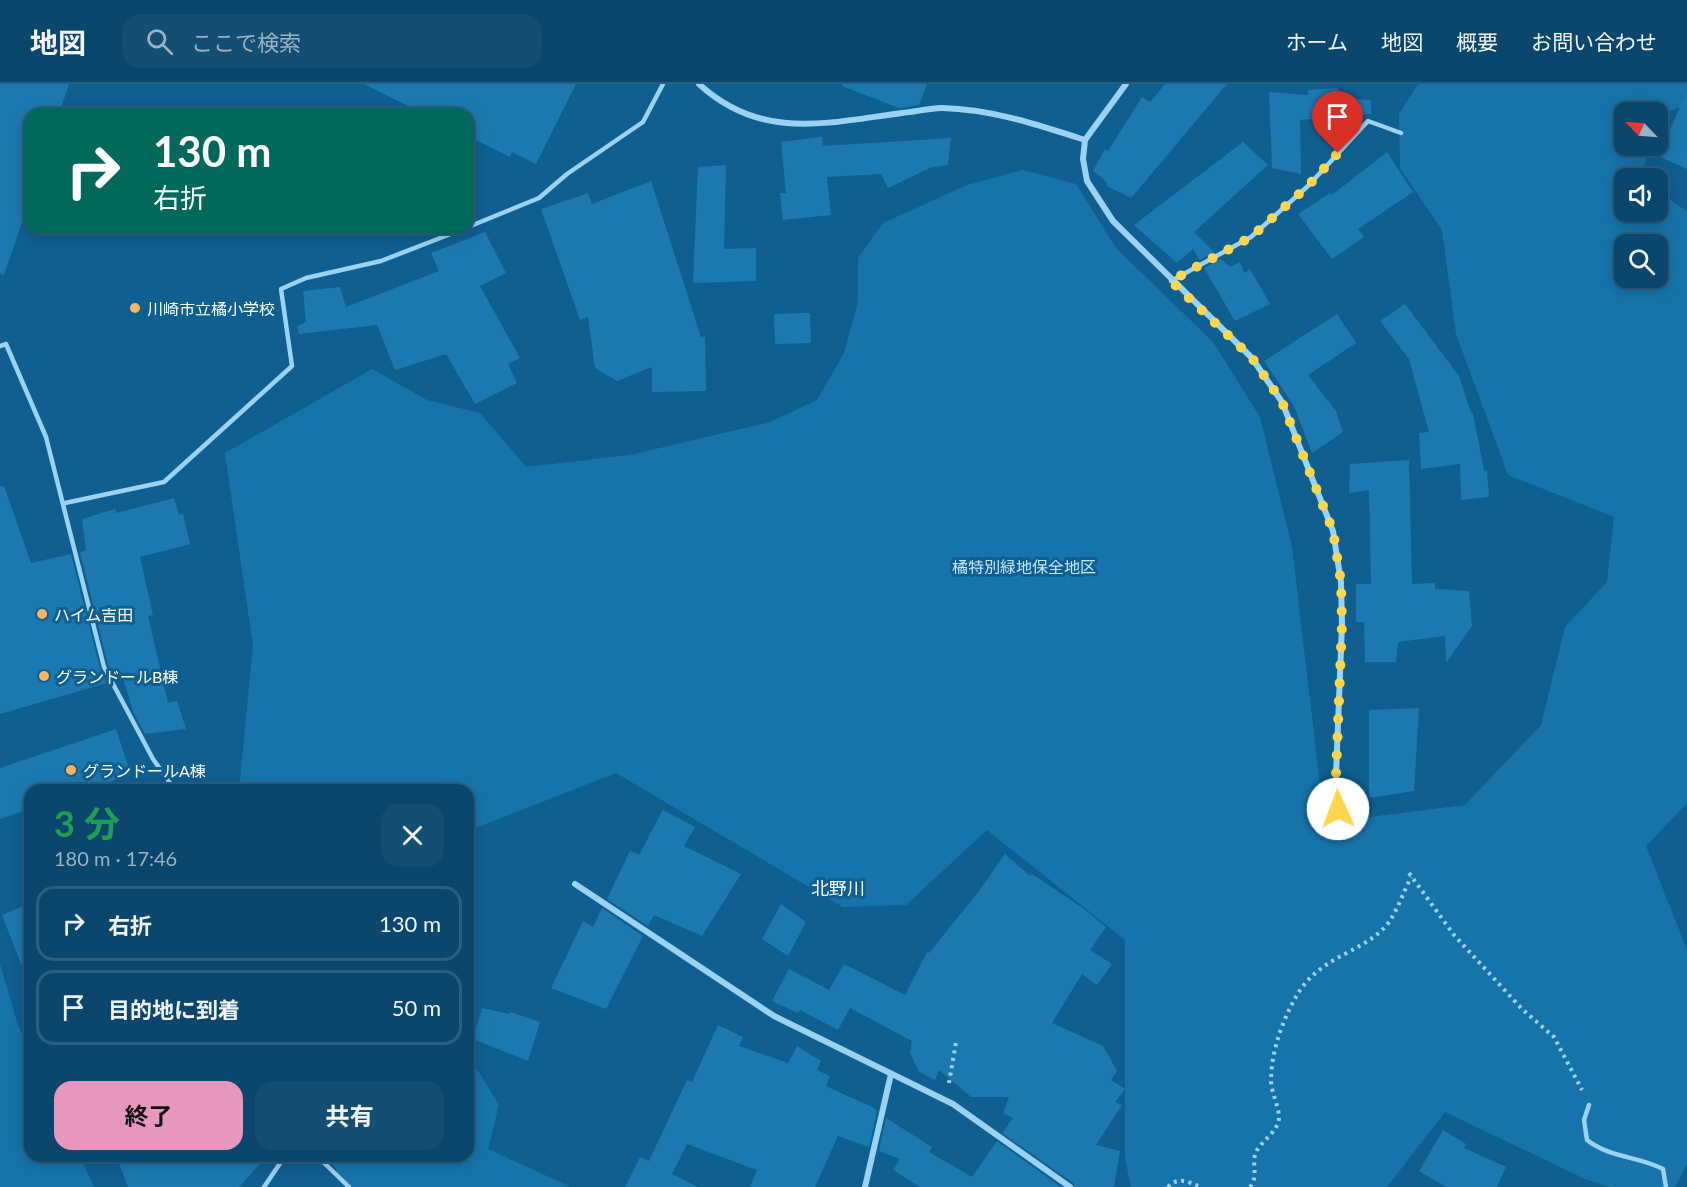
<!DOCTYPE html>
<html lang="ja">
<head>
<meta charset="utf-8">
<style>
	:root { --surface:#0b476d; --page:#144e72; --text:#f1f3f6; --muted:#9ab2c2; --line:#2b5f80; --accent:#e797bd }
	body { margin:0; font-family:Lato,"Noto Sans JP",sans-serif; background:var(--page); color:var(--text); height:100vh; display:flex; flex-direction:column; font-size:22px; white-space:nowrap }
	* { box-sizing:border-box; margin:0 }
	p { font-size:20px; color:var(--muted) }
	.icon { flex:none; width:33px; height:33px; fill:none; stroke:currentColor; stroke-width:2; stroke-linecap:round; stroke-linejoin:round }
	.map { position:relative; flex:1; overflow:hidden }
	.panel { position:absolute; left:24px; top:700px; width:450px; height:378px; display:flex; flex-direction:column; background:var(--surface); border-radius:18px; box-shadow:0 3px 15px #0003,0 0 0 2px var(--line) }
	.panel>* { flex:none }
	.banner { position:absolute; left:24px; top:24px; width:450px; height:126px; border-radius:18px; box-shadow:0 3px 15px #0003,0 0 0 2px var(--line); background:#00695c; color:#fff; overflow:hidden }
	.needle { width:39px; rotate:295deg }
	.controls { position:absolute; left:1614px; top:18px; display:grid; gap:12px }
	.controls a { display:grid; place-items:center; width:54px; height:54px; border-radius:12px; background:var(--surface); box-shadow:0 3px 15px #0003,0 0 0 2px var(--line); font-size:30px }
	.pin { position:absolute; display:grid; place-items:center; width:51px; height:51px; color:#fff; margin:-62px -26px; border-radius:50% 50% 50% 0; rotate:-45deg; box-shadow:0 0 6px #0007 }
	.pin .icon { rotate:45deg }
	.me { position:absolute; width:66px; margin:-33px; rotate:358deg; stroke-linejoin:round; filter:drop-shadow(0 0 4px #0008) }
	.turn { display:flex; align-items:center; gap:21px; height:126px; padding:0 30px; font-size:27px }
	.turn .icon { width:78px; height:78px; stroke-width:2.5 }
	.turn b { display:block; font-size:42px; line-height:51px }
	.round { display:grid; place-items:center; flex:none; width:63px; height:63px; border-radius:18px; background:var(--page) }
	.headline { display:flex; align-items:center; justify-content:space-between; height:102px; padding:0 30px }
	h1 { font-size:36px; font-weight:700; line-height:45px; color:#1e9e55 }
	.button { display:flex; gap:12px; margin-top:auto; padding:12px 30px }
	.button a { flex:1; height:69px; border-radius:18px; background:var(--accent); color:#111; font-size:24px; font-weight:700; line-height:69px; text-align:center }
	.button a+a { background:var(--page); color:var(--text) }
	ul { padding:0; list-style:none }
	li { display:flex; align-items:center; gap:18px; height:75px; margin:0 12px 9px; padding:0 18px; border:3px solid var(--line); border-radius:18px }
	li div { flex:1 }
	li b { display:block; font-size:22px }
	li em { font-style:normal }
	header { display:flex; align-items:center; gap:36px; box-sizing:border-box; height:84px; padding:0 30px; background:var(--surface); border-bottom:2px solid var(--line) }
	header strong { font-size:28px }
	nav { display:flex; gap:33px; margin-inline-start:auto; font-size:21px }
	.search { width:420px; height:54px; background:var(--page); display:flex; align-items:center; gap:15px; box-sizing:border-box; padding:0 21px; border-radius:18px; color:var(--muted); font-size:22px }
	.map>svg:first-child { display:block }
	.green { fill:#1774ab; fill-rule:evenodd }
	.building { fill:#1c79b0 }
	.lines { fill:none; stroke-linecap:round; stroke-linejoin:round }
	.path { stroke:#9ad2f3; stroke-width:4; stroke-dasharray:3 4.5; stroke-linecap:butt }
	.service { stroke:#9ad2f3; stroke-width:4.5 }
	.minor { stroke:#9ad2f3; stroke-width:6 }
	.route { stroke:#ffd54a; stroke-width:10; stroke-dasharray:0 18 }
	.poi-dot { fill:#ffb35c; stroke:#0f5f91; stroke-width:2 }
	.labels { text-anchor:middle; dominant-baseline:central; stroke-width:6; stroke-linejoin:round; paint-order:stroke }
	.poi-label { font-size:16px; fill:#fff; stroke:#0f5f91; text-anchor:start }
	.park-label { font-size:16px; fill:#c1e8fe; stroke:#0f5f91 }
	.neighbourhood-label { font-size:18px; fill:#fff; stroke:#0f5f91 }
</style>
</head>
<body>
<header>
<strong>地図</strong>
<div class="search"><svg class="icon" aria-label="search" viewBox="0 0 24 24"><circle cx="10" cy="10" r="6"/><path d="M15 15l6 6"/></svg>ここで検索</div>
<nav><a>ホーム</a><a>地図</a><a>概要</a><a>お問い合わせ</a></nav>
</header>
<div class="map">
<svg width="1687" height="1103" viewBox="0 0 1687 1103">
	<rect width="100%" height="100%" fill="#0f5f91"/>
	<!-- green -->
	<path class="green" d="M1418,0H1687V22L1667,27L1658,49V28H1624V62H1652L1638,94H1624V128H1658V108L1687,127V719L1646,762L1687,866V1080L1675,1103H1611L1585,1095L1445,1028L1387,1103H1131L1125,1074V856L987,746L906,821L843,823L616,689L468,747V706H239L253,562L225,369L372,285L427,316L480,329L526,383L630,371L770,338L817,316L844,269L858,218V174L883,139L967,101L1023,86L1076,100L1116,164L1213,258L1260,333L1292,463L1320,701L1361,734L1465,721L1541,641L1565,543L1607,498L1614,433L1508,391L1456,250L1442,146L1400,84L1399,30ZM1624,160H1658V194H1624Z
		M0,880L18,941L30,967V1072L80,1073L94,1103H0Z
		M468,979L479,988L499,1021L488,1065L571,1103H346L329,1073L468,1072Z"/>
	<!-- building -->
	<path class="building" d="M0,0H69L59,30H30V115L4,191L0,190Z
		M364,0H576L536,80L512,68L510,73L468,52V30H424Z
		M842,0H927L919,21L899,24L842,2Z
		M1165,0H1227L1131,114L1107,102V98L1093,87L1105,65L1108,67L1142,13L1150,18Z
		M1338,4V14L1371,16V30L1300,36L1301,90L1272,84L1269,8L1308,11V6Z
		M1687,8V85L1658,72Z
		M822,53L823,62L951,54L948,81L932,83L888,104L881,90L827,93L831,131L783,136L780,109H786L781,58Z
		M1243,58L1268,81L1194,148L1214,168L1200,176L1193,165L1177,179L1134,141Z
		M1387,68L1413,108L1358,145L1364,153L1332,175L1298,130L1330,109L1332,111Z
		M726,81L724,165L756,164V197L693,199L698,83Z
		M651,97L701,253L705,252L706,307L652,308V283L617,297L595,284L588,233L580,236L541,125L588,109L592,120Z
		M485,148L506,189L480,202L520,274L508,280L517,299L475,320L446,270L395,286L377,241L299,250L297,242L306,238L303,207L340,203L346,223L439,187L431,169Z
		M1221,175L1230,183L1240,178L1244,189L1250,185L1270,220L1235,237L1204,184Z
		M1405,220L1459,292L1471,329H1473L1484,387L1487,386L1489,413L1461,416L1460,380L1421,385L1419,349L1429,348L1409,275L1380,237Z
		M810,229L811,259L775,260L774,230Z
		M1337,230L1356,259L1308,291L1336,327L1343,348L1312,369L1294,322L1264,277Z
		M1409,376L1412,500L1435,499V505L1469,507L1472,542L1446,579L1445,552L1398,558L1396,578H1365L1364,538H1356V500H1371L1369,406L1349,409L1350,380Z
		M0,402H4L31,479L71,470L100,584L107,599L0,630Z
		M174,414L179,431L183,430L190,460L140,473L153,531L148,532L168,619L177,617L186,645L145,650L134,630L123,594L116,596L108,581L80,468L86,466L82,435L115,425L116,429Z
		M1419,624L1414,707L1369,714V626Z
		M116,645L131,691L84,706H30V725L0,735V684Z
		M663,726L695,743L684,762L741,790L702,852L654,831L648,842L607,815L630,767L639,771Z
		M1005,770L1030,792L1032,790L1084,825L1106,843L1090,866L1112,880L1097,901L1082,890L1052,939L1103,962L1117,987L1111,996L1125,1005L1115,1018L1122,1021L1096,1061L1120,1067L1114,1103H1075L1073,1099L1002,1049L1013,1034L1003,1029L1009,1013H971L939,986L935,996L919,988L910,969L912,957L850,924L838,946L800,926L798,929L772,917L789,885L829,906L844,880L905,911L927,868L929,869L979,807Z
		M30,819V897L28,898L2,831Z
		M781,820L806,838L788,872L762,855Z
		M602,824L643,852L606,925L551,904L583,837L593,843Z
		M482,924L509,930L510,928L540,938L528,977L473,955Z
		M718,941L743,953L739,962L788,979L797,962L821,977L817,986L830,992L826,1002L874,1024L877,1028L869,1063L838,1052L815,1103H750L757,1086L687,1060L672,1090L698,1103H625L640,1073L649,1077L687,996L692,998Z
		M886,1034L932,1063L929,1068L972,1093L997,1057L1061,1103H920L893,1086L900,1075L879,1067Z
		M1443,1046L1466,1060L1464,1064L1506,1083L1497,1103H1446L1419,1087Z
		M116,1072H267L239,1103H128Z"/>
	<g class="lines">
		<!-- path -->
		<path class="path" d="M1409,789L1454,851L1522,925L1554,953L1582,1006
			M949,999L956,958
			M1168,1103C1178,1092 1188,1098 1201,1103
			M1250,1103C1259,1092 1251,1080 1256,1068C1262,1056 1278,1048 1279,1034C1279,1023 1272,1010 1271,998C1271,968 1282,937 1297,911C1321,870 1366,869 1389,838C1398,825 1404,807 1411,793"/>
		<!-- service -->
		<path class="service" d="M468,143L539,114L567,90L643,38L663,0
			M1171,197L1251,153L1308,102L1368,37L1401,49
			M0,262L6,260L46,353L104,583L153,675L175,706
			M65,419L164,398L292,282L281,205L306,194L381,177L466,144
			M1589,1021L1584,1036L1587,1056C1610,1074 1638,1072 1663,1085L1666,1103
			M317,1072L349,1103
			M264,1103L285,1072"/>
		<!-- minor -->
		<path class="minor" d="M699,0C761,57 826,39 902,29C915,28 929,24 942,24C991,25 1039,41 1085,56
			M1126,0L1085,56L1083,75L1087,97L1113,137L1252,274L1282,318L1333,447L1341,498L1342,540L1336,691L1338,725
			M575,800L774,932L953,1020L1070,1103
			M865,1103L891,990"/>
	</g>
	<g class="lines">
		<!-- route -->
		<path class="route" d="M1338,725L1336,691L1342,540L1341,498L1333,447L1282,318L1252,274L1171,197L1251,153L1308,102L1338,69"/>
	</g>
	<!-- markers -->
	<g class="poi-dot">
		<circle cx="135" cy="224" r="6"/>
		<circle cx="42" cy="530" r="6"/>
		<circle cx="44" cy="592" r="6"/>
		<circle cx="71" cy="686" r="6"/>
	</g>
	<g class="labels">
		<!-- poi labels -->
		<g class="poi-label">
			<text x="147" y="224">川崎市立橘小学校</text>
			<text x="54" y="530">ハイム吉田</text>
			<text x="56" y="592">グランドールB棟</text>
			<text x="83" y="686">グランドールA棟</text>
		</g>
		<!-- park labels -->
		<g class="park-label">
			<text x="1024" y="482">橘特別緑地保全地区</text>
		</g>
		<!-- neighbourhood labels -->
		<g class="neighbourhood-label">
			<text x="838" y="804">北野川</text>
		</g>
	</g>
</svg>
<div class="controls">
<a><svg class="needle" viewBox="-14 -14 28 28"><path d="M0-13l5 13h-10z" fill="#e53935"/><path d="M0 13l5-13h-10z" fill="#9ab2c2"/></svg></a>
<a><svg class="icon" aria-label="sound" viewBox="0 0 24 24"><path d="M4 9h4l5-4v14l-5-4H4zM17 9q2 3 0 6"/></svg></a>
<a><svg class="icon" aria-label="search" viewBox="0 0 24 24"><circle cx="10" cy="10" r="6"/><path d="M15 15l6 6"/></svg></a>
</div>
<div class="pin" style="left:1338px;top:69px;background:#d93025"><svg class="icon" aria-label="arrive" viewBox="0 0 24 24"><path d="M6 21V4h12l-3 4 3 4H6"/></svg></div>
<svg class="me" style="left:1338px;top:725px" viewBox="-20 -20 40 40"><circle r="19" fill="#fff"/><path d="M0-13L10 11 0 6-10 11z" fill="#ffd54a"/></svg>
<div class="banner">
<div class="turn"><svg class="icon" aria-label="right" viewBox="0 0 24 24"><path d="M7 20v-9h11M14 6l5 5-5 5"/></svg><div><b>130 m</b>右折</div></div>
</div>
<section class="panel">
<div class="headline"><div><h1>3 分</h1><p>180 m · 17:46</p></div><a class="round"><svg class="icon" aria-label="close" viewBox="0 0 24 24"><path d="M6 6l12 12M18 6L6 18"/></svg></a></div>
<ul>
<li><svg class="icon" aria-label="right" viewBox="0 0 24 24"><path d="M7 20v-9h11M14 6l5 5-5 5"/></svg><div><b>右折</b></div><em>130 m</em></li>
<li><svg class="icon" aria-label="arrive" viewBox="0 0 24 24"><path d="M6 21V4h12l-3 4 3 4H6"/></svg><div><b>目的地に到着</b></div><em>50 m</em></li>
</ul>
<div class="button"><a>終了</a><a>共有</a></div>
</section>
</div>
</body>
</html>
